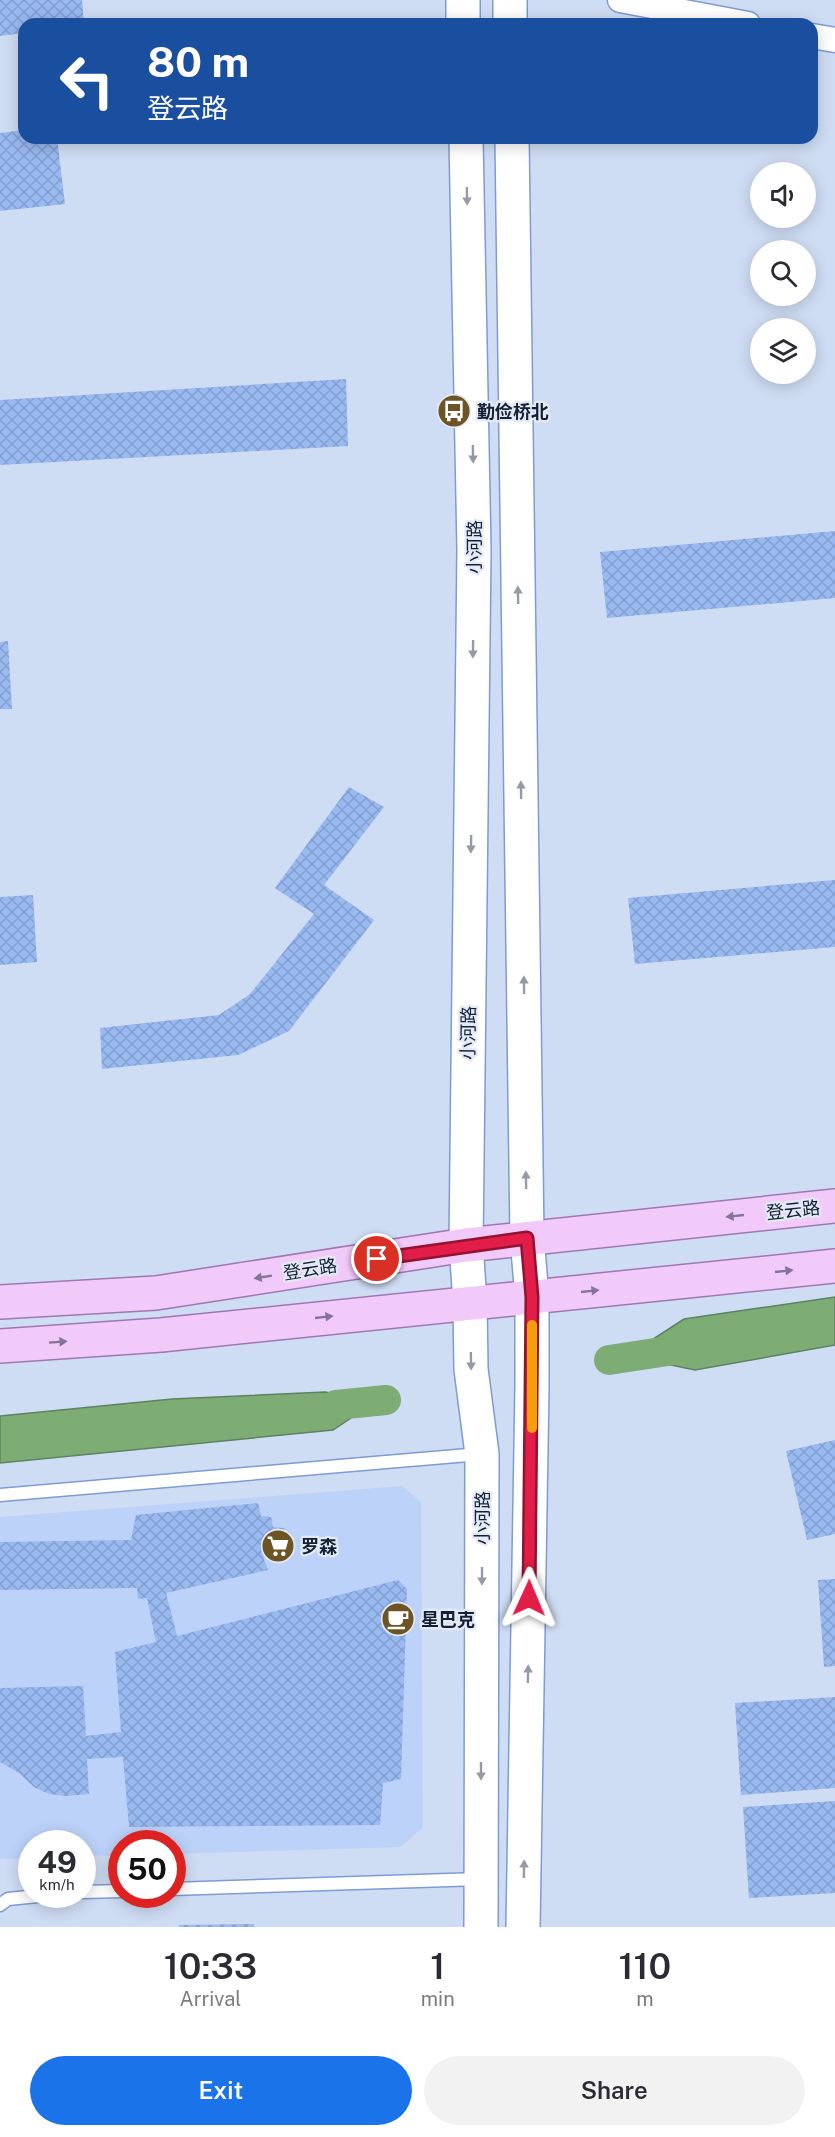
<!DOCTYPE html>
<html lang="en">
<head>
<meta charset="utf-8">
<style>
	:root { --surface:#fff; --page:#f2f2f3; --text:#2b2b33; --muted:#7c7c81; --accent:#1a73e8 }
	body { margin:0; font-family:"Public Sans","Noto Sans SC",sans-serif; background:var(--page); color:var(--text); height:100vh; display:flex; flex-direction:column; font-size:22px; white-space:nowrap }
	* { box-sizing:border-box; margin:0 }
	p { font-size:20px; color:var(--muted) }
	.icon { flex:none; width:33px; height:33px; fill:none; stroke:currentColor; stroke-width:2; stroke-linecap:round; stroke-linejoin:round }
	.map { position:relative; height:1927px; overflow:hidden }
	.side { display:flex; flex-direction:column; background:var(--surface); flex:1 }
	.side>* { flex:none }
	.banner { position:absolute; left:18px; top:18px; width:800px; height:126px; border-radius:18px; box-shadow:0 3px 15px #0003; background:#1a4fa0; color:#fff; overflow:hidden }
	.fabs { position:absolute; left:750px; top:162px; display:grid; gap:12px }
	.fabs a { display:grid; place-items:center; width:66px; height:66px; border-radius:50%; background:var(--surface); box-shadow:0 3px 15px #0003; font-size:30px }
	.speed { position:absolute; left:18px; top:1830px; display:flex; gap:12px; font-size:30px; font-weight:700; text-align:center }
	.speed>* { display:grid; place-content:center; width:78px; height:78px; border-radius:50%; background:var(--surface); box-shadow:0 3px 15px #0003; line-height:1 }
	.speed small { font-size:15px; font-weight:400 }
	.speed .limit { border:9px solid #d22; background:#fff; color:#111 }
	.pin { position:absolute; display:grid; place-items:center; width:51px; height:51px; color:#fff; margin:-26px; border:3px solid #fff; border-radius:50%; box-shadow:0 2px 6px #0007 }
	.me { position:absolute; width:66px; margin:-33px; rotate:1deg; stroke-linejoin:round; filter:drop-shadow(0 0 4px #0008) }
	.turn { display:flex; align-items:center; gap:21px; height:126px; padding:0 30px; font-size:27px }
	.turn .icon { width:78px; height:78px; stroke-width:2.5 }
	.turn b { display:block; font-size:42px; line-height:51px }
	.eta { display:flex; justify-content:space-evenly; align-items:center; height:102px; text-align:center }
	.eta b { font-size:36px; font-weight:600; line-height:42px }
	.primary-button { display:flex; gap:12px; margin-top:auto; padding:12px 30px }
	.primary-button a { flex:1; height:69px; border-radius:36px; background:var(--accent); color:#fff; font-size:24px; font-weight:600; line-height:69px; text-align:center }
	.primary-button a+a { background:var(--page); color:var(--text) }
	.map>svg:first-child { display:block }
	.built { fill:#bcd2f9 }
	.water { fill:#7dad75; stroke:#5d8362; stroke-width:1.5 }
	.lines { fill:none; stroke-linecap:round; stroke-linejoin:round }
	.canal { stroke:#7dad75; stroke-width:30 }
	.building { fill:url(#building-cross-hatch) }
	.lane-casing { stroke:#7d9cd2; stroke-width:15 }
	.street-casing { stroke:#7d9cd2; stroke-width:27 }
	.secondary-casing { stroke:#7d9cd2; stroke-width:36 }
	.primary-casing { stroke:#9e78b2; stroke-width:36 }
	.lane { stroke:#fff; stroke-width:12 }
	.street { stroke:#fff; stroke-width:24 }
	.secondary { stroke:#fff; stroke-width:33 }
	.primary { stroke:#f2caf9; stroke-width:33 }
	.oneway { fill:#959ba4 }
	.oneway2 { fill:#827597 }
	.route-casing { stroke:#92132f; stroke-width:15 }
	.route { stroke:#e11d48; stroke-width:10 }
	.slow { stroke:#f59e0b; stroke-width:10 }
	.labels { text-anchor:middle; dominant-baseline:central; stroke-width:4.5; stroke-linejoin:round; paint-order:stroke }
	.poi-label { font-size:18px; font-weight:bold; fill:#132035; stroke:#e3eaf5; text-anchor:start }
	.street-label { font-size:18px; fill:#132035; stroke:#e3eaf5 }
</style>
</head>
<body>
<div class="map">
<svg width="835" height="1927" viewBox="0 0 835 1927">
	<defs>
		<pattern id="building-cross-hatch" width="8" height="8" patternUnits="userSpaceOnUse" patternTransform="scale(1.5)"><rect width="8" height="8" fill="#99b9f1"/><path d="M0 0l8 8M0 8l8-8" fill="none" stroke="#839fcf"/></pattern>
	</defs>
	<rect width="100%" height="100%" fill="#cfddf4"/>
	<!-- built -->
	<path class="built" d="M402,1486L421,1502L423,1827L401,1847L173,1854L172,1844H122L121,1855L83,1856L82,1844H32L31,1858L0,1859V1517Z"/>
	<!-- water -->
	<path class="water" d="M835,1297V1345L695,1370L627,1356L684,1319Z
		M325,1392L375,1402L333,1430L0,1463V1416L172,1399Z"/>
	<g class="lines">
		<!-- canal -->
		<path class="canal" d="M609,1360L668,1351
			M336,1405L386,1400"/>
	</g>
	<!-- building -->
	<path class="building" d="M0,0H82L84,24H24V33L0,36Z
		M24,130V138H57L65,204L0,211V133Z
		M346,379L348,446L0,465V400Z
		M835,531V598L607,618L600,552Z
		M8,641L12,709H0V642Z
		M349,787L384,807L324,885L374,920L289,1031L238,1055L102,1069L100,1028L219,1015L250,994L314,914L275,888Z
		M835,880V947L635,964L628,898Z
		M33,895L37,962L0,965V897Z
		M835,1440V1534L807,1540L786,1451Z
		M258,1503L261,1516L271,1517L273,1527L284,1528L288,1553L263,1557L268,1570L166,1593L177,1636L398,1580L407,1589L401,1779L383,1783L380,1825L129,1827L123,1757L87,1759L89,1794L66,1796L49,1794L34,1787L19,1773L0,1762V1688L83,1686L86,1736L121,1732L115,1652L156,1642L147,1598L138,1599L137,1588L0,1590V1542L131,1540L136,1515Z
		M835,1579V1666L824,1667L818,1580Z
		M835,1697V1788L741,1795L735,1703Z
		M835,1801V1893L749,1898L743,1807Z
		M254,1924V1927H179V1925Z"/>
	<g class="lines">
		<defs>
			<path id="lane" d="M0,1495L480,1454
				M172,1889L480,1879
				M82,1892L122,1891
				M0,1905L8,1899L58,1894"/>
			<path id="street" d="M620,0L748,24
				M812,36L835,40"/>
			<path id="secondary" d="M463,0V24
				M510,0V24
				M466,138L474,550L466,1245L470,1302L471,1369L482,1454L481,1927
				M512,138L527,1238L532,1297V1387L523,1927"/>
			<path id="primary" d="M0,1302L156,1293L466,1245L835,1206
				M0,1346L161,1335L835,1266"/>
		</defs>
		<!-- lane casing -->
		<use href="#lane" class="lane-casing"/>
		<!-- street casing -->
		<use href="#street" class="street-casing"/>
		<!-- secondary casing -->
		<use href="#secondary" class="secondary-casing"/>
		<!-- primary casing -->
		<use href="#primary" class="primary-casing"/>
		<!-- lane -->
		<use href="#lane" class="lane"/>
		<!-- street -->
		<use href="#street" class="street"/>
		<!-- secondary -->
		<use href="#secondary" class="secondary"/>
		<!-- primary -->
		<use href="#primary" class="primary"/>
	</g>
	<!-- one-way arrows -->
	<defs><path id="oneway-solid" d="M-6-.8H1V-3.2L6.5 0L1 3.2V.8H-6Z" transform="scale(1.5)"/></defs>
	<g class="oneway">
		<use href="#oneway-solid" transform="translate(467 196) rotate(89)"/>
		<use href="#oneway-solid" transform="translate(473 454) rotate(89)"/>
		<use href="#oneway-solid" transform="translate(518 595) rotate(-91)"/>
		<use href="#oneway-solid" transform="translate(473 649) rotate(91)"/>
		<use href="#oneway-solid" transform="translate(521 790) rotate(-91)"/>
		<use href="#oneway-solid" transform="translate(471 844) rotate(91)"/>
		<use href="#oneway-solid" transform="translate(524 985) rotate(-91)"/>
		<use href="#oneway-solid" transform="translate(526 1180) rotate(-91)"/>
		<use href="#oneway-solid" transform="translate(471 1361) rotate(89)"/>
		<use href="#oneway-solid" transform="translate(482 1576) rotate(90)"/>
		<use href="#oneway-solid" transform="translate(528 1674) rotate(-89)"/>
		<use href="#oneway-solid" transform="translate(481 1771) rotate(90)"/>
		<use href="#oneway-solid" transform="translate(524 1869) rotate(-89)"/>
	</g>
	<g class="oneway2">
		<use href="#oneway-solid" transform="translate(735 1216) rotate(174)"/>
		<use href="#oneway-solid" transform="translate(784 1271) rotate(-6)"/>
		<use href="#oneway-solid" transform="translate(263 1277) rotate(171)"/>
		<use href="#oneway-solid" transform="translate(590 1291) rotate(-6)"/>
		<use href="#oneway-solid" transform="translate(324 1317) rotate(-6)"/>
		<use href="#oneway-solid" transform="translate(58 1342) rotate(-4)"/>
	</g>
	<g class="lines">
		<defs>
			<path id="route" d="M377,1259L527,1238L532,1297L529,1598"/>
		</defs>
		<!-- route casing -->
		<use href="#route" class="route-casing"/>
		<!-- route -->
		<use href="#route" class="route"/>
		<!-- slow -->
		<path class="slow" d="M532,1428V1325"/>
	</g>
	<!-- icons -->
	<defs>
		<symbol id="bus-disc" viewBox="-11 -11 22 22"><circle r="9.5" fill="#6d5425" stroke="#e3eaf5"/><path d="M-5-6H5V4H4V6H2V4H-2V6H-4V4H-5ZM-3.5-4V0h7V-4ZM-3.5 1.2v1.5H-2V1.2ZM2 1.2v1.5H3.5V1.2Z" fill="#fff"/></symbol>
		<symbol id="supermarket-disc" viewBox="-11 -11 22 22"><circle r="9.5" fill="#6d5425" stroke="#e3eaf5"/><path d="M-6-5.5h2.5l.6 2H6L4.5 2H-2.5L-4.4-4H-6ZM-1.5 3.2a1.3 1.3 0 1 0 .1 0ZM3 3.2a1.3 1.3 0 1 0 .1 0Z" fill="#fff"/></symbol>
		<symbol id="cafe-disc" viewBox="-11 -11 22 22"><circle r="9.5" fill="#6d5425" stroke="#e3eaf5"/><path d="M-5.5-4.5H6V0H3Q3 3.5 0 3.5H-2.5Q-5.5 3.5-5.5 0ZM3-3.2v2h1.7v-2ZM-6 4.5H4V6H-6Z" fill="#fff"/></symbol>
	</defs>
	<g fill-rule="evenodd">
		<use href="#bus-disc" x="435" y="392" width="38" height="38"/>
		<use href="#supermarket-disc" x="259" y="1527" width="38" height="38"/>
		<use href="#cafe-disc" x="379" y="1600" width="38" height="38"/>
	</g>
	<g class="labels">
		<!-- poi labels -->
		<g class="poi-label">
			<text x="477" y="411">勤俭桥北</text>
			<text x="301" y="1546">罗森</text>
			<text x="421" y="1619">星巴克</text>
		</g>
		<!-- street labels -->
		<g class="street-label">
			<text transform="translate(474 547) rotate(-90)">小河路</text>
			<text transform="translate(468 1033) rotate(-89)">小河路</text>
			<text transform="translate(793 1210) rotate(-6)">登云路</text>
			<text transform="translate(310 1269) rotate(-9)">登云路</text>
			<text transform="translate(482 1518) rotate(-90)">小河路</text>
		</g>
	</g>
</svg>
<div class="fabs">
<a><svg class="icon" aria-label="sound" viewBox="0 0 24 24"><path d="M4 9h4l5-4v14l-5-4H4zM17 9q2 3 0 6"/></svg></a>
<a><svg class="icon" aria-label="search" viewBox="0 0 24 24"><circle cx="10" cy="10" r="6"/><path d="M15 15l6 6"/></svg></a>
<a><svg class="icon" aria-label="layers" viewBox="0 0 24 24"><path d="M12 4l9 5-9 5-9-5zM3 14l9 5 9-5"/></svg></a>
</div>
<div class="speed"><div>49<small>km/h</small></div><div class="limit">50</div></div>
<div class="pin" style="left:377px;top:1259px;background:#d93025"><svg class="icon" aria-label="arrive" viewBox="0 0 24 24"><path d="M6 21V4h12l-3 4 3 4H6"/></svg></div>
<svg class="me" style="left:529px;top:1598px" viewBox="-20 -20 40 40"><path d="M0-17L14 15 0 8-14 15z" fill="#e11d48" stroke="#fff" stroke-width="4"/></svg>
<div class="banner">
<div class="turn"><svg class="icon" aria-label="left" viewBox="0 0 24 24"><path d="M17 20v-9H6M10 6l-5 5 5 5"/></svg><div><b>80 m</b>登云路</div></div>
</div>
</div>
<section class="side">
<div class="eta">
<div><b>10:33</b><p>Arrival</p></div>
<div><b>1</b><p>min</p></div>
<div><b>110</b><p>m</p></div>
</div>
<div class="primary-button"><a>Exit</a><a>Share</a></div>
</section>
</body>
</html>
